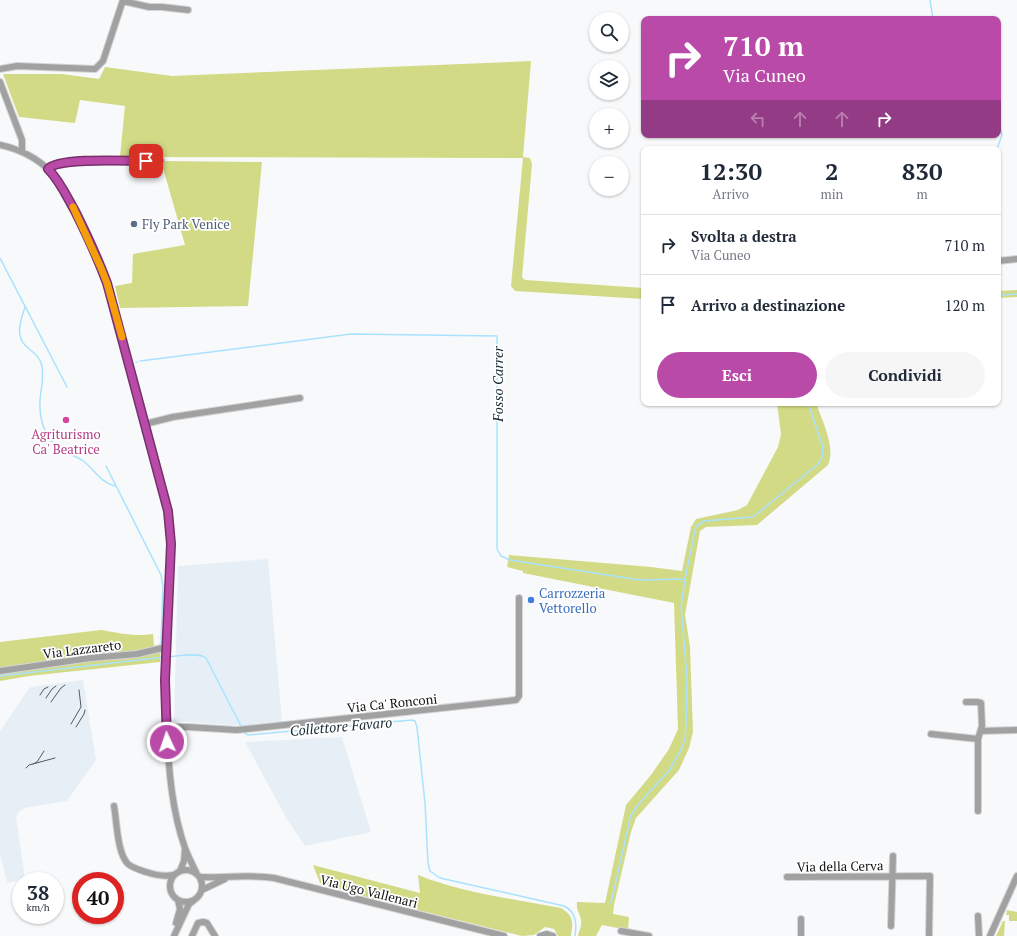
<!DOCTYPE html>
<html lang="it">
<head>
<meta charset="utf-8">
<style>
	:root { --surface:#fff; --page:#f6f6f7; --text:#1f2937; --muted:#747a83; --line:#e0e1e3; --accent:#b94aa8 }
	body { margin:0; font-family:"PT Serif",serif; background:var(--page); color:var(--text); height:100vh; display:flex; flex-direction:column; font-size:15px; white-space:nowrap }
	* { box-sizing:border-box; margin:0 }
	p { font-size:13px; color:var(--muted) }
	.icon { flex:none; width:22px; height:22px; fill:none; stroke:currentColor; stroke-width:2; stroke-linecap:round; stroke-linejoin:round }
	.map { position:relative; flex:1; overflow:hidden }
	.sheet { position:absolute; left:641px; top:146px; width:360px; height:260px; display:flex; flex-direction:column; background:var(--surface); border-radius:8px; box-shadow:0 1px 3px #0004 }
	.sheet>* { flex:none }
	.hud { position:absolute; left:641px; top:16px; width:360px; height:122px; border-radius:8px; box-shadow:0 1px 3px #0004; background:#b94aa8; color:#fff; overflow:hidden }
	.fabs { position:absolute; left:589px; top:12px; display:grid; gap:8px }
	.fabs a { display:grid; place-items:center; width:40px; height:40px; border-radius:50%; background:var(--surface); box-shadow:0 1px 3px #0004; font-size:20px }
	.speed { position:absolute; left:12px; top:872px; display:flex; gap:8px; font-size:20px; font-weight:700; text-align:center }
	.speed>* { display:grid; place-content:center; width:52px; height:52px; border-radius:50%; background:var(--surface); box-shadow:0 1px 3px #0004; line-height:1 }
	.speed small { font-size:10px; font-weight:400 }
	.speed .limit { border:6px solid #d22; background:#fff; color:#111 }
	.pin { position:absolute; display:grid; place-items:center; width:34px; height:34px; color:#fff; margin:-17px; border-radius:8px; box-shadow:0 2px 6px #0006 }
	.me { position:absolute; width:44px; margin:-22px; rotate:357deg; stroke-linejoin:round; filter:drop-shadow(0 0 3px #0008) }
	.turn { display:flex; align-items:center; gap:14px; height:84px; padding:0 16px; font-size:18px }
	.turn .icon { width:52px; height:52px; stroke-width:2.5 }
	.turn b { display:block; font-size:28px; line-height:34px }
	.lanes { display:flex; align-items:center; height:38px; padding:0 16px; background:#0003; justify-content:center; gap:20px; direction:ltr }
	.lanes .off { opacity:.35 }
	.eta { display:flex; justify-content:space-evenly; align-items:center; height:68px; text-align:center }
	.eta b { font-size:24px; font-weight:700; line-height:28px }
	.cta { display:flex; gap:8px; margin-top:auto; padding:8px 16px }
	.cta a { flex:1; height:46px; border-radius:24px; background:var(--accent); color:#fff; font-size:16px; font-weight:700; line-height:46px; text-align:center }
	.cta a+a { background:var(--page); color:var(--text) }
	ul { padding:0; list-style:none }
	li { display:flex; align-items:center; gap:12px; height:60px; padding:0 16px; border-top:1px solid var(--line) }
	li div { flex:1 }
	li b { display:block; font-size:15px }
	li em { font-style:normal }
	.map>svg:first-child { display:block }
	.built { fill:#e7eff6 }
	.green { fill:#d3da85 }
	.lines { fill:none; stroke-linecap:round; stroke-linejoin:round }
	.stream { stroke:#a9e2fe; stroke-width:1.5 }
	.minor-casing { stroke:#d3d4d6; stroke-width:8 }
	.minor { stroke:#a2a1a1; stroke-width:6 }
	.tram { stroke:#585859; stroke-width:1 }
	.route-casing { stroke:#78306d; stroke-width:10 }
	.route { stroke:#b94aa8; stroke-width:7 }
	.slow { stroke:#f59e0b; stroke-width:7 }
	.service-dot { fill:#5c6f8a; stroke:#fff; stroke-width:1.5 }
	.hotel-dot { fill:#d1479c; stroke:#fff; stroke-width:1.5 }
	.shop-dot { fill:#3f7fe0; stroke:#fff; stroke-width:1.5 }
	.labels { text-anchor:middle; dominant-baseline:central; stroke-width:3.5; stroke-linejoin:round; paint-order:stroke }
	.service-label { font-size:13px; fill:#4e5e75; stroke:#fff; text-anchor:start }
	.hotel-label { font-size:13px; fill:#b23c85; stroke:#fff }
	.shop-label { font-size:13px; fill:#366cbe; stroke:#fff; text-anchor:start }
	.street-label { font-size:13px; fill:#131314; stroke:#fff }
	.water-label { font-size:14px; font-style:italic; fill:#192c35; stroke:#fff }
</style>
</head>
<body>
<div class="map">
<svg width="1017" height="936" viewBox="0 0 1017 936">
	<rect width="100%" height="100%" fill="#f8f9fb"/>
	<!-- built -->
	<path class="built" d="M268,559L282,722L246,726L174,721L178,566Z
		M83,680L96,760L67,801L25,808L21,810L17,814L16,817L25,879L7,883L0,855V731L30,687Z
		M342,737L371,832L305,846L288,821L245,742Z"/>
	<!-- green -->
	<path class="green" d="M531,61L523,157L530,158L532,164L522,277L525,280L644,288V299L515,291L511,286L523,158L120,157L125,106L80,100L75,123L19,117L3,74H62L99,79L105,67L172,76Z
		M161,161L262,162L248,306L120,308L115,286L132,283L133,254L185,245Z
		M1017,290V297L998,298V291Z
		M777,403H816C822,420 836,448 828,465L757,525L706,527L700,531L685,615L690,647L693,732L689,748L679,770L636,818L631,832L614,905L613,914L629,917L628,930L602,925L596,936H578C579,930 582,927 581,920C580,912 576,912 577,902L605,903L626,805L651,775L669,749L678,729L674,603L523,573V571L507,567L509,555L651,567L682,571L691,527L696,519L738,510L747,505L778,447L781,434Z
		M101,630C119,633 135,637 153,634L154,646L161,644L160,662L29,676L0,681V642Z
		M313,865L420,893L418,875C463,893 513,899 561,908C574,916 573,922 571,936H558L554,929L545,927L534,935L522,936L374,899L320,883Z
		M1007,910L1017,912V921H1009V915H1006Z
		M1003,921H1005L1004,936H996Z"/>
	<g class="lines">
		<!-- stream -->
		<path class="stream" d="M930,0L933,19
			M997,149L1002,135L998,120
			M0,258L67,387
			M998,295L1017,294
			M25,307C21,319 15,335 25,345C32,352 40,356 42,366C44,378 41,388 40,400C39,418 44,438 60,449C67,453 75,456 82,460C95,469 99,482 115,486
			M140,361L351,334L497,336V549L501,556L510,560L640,580L685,579
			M136,362H137
			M106,466L161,575L163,586L161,644
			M168,657C177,656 199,652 206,658L242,728
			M0,676L164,657
			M243,732L246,734L249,735L412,720L415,721L417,727L425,803L428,863L430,871L440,878L564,906C576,912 577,923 575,936
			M611,903L631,815L638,805L670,769L681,750L685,739L686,725L687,677L681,606L685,579L696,526L704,521L753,517L818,464L822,457L823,447L808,403"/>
		<defs>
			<path id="minor" d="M123,1L149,7H162L188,10
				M0,69L17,66L95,69L103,61L123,0
				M0,82L22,140V152
				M0,145C19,149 37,158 51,172C61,183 68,197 75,211C91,243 105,276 115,310L166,500L170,521L171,544C168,607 164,671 167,734C169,772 172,811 185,848C188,856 192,864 196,872
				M48,169C58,157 142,161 161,161
				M998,261L1017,259
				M145,424L173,417L300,398
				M0,671L90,658L137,654L167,647
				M966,702H977L981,703L982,726L978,739V811
				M167,727H188L237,730L516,700L519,696V598
				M981,731L1017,730
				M931,734L978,739
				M114,806C117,822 117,853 128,864C133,868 140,870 146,872C155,875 163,877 173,875
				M170 886a16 16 0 1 1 32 0a16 16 0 1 1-32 0Z
				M180,871L184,861L185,849
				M201,877C226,878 250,874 274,878L504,936
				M787,877L930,876L929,936
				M202,890L225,879
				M978,916L979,936
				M801,919V936
				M176,923L180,909L178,900
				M891,926L893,856
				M621,931L649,936
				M174,936L189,904L193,901
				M192,936L198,923L203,922L207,923L215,936
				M540,936L547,934L553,936
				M990,936L1017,876"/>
		</defs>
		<!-- minor casing -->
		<use href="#minor" class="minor-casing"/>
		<!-- minor -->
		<use href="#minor" class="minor"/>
		<!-- tram -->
		<path class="tram" d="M40,695L44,689L48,687
			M46,698L52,689L56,686
			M51,702L61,688L65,685
			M71,724L81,707L79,690
			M76,727L84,714L85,710
			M33,764L37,762L44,751
			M26,768L29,765L55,758"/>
	</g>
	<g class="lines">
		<defs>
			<path id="route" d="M146,161C128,161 58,157 48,169C60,181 67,197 75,211C87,235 98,259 107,283L168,511L171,544L165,680L167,742"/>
		</defs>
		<!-- route casing -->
		<use href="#route" class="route-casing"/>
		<!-- route -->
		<use href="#route" class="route"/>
		<!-- slow -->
		<path class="slow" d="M73,207L101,268L107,283L122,337"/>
	</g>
	<!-- markers -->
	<circle class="service-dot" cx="134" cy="224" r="4"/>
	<circle class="hotel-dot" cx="66" cy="420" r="4"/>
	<circle class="shop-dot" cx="531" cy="600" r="4"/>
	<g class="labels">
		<!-- service labels -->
		<g class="service-label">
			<text x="142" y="224">Fly Park Venice</text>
		</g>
		<!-- hotel labels -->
		<g class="hotel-label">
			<text x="66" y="434">Agriturismo<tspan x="66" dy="15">Ca' Beatrice</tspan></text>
		</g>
		<!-- shop labels -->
		<g class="shop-label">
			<text x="539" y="593">Carrozzeria<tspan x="539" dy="15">Vettorello</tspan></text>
		</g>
		<!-- street labels -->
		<g class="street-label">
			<text transform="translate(82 649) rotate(-7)">Via Lazzareto</text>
			<text transform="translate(392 703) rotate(-6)">Via Ca' Ronconi</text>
			<text transform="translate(840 866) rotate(-1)">Via della Cerva</text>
			<text transform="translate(369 891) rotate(14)">Via Ugo Vallenari</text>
		</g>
		<!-- water labels -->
		<g class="water-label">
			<text transform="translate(497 384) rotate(-90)">Fosso Carrer</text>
			<text transform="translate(341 726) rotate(-5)">Collettore Favaro</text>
		</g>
	</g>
</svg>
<div class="fabs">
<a><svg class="icon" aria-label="search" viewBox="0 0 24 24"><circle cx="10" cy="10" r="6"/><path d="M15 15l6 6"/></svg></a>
<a><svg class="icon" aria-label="layers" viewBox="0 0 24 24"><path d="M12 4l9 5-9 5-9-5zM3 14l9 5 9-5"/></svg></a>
<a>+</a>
<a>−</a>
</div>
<div class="speed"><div>38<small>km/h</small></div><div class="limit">40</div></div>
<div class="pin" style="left:146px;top:161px;background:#d93025"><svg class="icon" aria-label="arrive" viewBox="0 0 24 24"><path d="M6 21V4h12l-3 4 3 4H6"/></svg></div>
<svg class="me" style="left:167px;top:742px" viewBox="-20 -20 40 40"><circle r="17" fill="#b94aa8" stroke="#fff" stroke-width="3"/><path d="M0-11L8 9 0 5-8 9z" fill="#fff"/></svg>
<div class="hud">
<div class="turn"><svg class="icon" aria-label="right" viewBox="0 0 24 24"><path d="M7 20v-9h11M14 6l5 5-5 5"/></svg><div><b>710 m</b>Via Cuneo</div></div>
<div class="lanes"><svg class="icon off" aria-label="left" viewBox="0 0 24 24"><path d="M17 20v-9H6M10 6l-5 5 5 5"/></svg><svg class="icon off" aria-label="ahead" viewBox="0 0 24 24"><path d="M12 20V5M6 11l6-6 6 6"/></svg><svg class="icon off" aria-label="ahead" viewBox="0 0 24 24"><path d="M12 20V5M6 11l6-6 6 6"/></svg><svg class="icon" aria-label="right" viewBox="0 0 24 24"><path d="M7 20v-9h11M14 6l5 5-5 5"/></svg></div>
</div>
<section class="sheet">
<div class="eta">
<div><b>12:30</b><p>Arrivo</p></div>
<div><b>2</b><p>min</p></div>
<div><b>830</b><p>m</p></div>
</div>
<ul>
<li><svg class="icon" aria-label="right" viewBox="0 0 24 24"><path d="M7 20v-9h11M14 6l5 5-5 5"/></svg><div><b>Svolta a destra</b><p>Via Cuneo</p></div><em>710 m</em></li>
<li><svg class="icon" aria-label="arrive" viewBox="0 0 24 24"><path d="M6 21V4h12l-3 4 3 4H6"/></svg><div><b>Arrivo a destinazione</b></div><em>120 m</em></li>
</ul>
<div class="cta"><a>Esci</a><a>Condividi</a></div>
</section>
</div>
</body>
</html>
